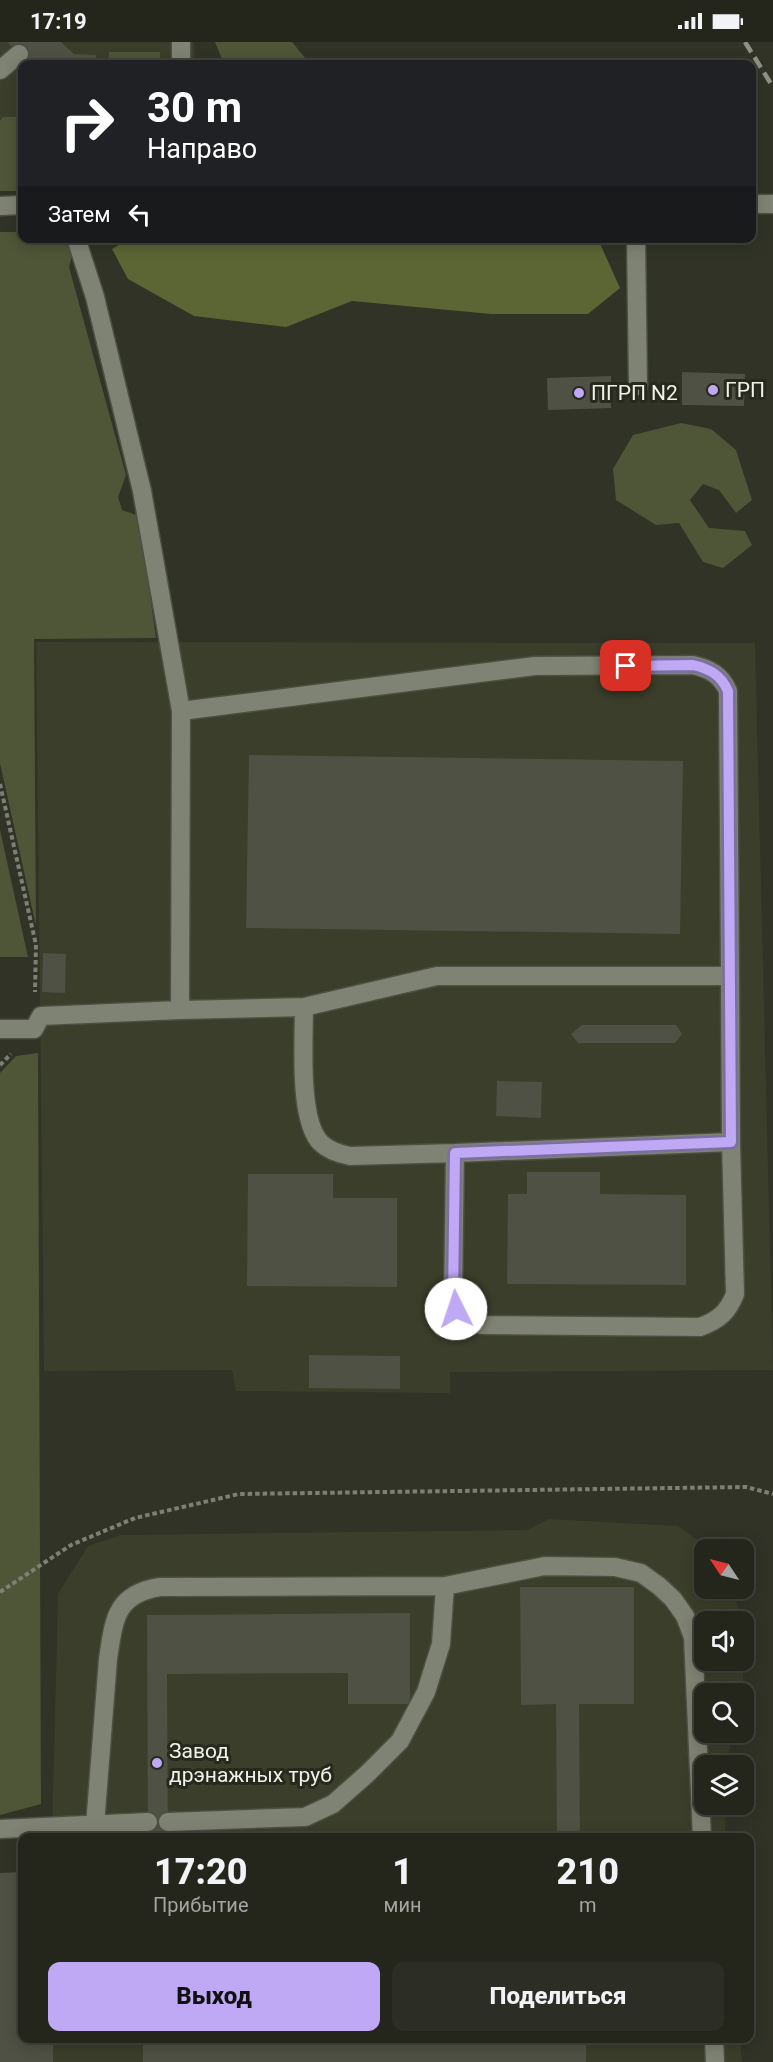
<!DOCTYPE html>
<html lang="ru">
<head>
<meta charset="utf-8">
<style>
	:root { --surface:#24261c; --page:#2c2e25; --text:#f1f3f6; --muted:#a3a5a3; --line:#41433b; --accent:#bfa9f4 }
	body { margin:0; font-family:Roboto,sans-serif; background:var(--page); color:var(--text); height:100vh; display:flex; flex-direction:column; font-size:22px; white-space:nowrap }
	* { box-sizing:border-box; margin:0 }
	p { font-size:20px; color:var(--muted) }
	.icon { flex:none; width:33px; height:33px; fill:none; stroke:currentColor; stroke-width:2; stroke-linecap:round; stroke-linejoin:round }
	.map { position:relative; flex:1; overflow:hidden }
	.drawer { position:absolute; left:18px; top:1791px; width:736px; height:210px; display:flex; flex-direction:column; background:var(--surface); border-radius:12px; box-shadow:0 3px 15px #0003,0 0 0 2px var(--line) }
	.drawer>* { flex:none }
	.hud { position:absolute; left:18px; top:18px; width:738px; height:183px; border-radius:12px; box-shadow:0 3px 15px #0003,0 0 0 2px var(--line); background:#202124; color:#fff; overflow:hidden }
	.needle { width:39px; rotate:305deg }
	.buttons { position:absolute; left:694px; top:1497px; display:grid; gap:12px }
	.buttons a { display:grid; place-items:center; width:60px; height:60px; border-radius:12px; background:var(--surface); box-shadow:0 3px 15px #0003,0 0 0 2px var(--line); font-size:30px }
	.pin { position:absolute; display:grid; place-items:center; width:51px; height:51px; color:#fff; margin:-26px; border-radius:12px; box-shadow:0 3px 9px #0006 }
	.me { position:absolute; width:66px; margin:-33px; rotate:356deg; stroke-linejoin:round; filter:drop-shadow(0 0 4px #0008) }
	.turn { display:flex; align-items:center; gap:21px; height:126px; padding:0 30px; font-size:27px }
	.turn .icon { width:78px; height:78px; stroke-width:2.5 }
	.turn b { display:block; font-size:42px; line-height:51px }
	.then { display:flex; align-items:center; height:57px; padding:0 30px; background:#0003; gap:12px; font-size:22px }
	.eta { display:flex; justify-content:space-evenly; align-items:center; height:102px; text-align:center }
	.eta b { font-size:36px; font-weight:800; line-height:42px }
	.action { display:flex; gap:12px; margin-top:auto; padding:12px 30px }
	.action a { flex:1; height:69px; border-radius:12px; background:var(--accent); color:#111; font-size:24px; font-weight:800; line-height:69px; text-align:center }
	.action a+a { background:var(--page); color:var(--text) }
	.status { display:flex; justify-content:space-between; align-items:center; height:42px; padding:0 30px; background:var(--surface); direction:ltr }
	.status svg { height:16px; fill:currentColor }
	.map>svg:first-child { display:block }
	.built { fill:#3a3e2a }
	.green { fill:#4f5537 }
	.forest { fill:#5c6534 }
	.building { fill:#4e5143 }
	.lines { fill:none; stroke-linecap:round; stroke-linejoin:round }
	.lane-casing { stroke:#4c4f43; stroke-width:21 }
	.street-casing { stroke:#4c4f43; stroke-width:21 }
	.path { stroke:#7d8074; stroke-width:4; stroke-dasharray:4.5 3; stroke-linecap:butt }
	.lane { stroke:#7f8373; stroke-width:18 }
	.street { stroke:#7f8373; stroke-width:18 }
	.rail { stroke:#8f9287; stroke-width:4.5; stroke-dasharray:12 6; stroke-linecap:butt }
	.route-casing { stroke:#7c6e9f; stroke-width:15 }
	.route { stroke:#bfa9f4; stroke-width:10 }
	.poi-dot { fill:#bfa9f4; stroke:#26291c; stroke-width:2 }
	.labels { text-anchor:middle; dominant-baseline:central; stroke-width:6; stroke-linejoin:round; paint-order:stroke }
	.poi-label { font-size:21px; fill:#f0f2e9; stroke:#26291c; text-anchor:start }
</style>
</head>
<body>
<div class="status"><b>17:19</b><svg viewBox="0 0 49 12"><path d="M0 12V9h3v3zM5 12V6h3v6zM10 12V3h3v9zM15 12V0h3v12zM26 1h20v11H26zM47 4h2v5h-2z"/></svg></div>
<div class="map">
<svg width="773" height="2020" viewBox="0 0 773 2020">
	<rect width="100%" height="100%" fill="#303326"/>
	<!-- built -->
	<path class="built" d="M0,0H194L195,22H22V148H0Z
		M36,600L755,601L773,1328L450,1330V1351L236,1349L232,1328L44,1329Z
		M549,1477L678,1484L710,1507L705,1508V1546L733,1547L742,1579L705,1580V1618L743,1619V1651L705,1652V1690L733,1691L727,1723L705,1724V1762L726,1763L725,1795L52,1796L58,1552L88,1504L121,1493L527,1488Z
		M22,1830V1996H740L742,2020H0V1831Z"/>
	<!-- green -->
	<path class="green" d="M215,0H292L310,22H224Z
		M109,10H160V22H108Z
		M3,75H22V149H0V79Z
		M0,190H22V196L69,197L74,205L69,225L126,433L118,455L122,468L139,474L156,596L34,597L36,884L0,721Z
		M681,381L711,387L736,408L752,458L736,471L719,448L703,442L690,458L709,486L745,489L752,503L723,526L703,520L679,481L656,483L616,458L613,427L633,393Z
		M0,788L28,915H0Z
		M38,1011L41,1762L0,1773V1031L16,1014Z"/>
	<!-- forest -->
	<path class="forest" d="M131,196L598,197L620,246L588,272H491L352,259L286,285L194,274L128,237L112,207Z"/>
	<!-- building -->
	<path class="building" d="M7,0H61L74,12L96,13V22H30Z
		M682,330L745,332L744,364L682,363Z
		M611,334V366L548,368L547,336Z
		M249,713L683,719L680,892L246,886Z
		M43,911L66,912L65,951L42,950Z
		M582,983H676L682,992L675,1001H578L571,992Z
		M497,1039L542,1040L541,1076L496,1074Z
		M527,1130H600V1152L686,1153V1243L507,1242L508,1152H527Z
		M248,1132H333V1156H397V1245L247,1244Z
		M309,1313L400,1314V1347L309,1346Z
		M520,1545H634V1662H579L580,1796H557L556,1662L521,1663Z
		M410,1571V1662H348V1631L167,1632L168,1796H148L147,1573Z
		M22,1830V1996H53V2020H0V1831Z
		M143,1996H586V2020H143Z"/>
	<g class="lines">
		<defs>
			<path id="lane" d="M181,22V0
				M0,28L19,12
				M76,196L95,255L142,449L181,669
				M636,196L638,344
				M304,965C304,997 298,1079 321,1101C329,1109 340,1112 350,1114L455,1111L453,1256C457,1274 465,1281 483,1283L700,1285C719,1278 728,1270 735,1252L731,1100L730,934
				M0,987H34L41,974L180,968L304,965L437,934H730L728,649C721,633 710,627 693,623L535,624L181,669L180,968
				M455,1111L731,1100
				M168,1780L305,1775L333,1762L367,1732L400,1699L426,1650L441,1602L445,1544L545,1524L615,1525L641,1531L659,1544L673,1557L685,1574L693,1595L702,1796
				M0,1787L148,1780
				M94,1796L108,1617C114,1578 115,1552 160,1545L445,1544
				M714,1996L715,2020"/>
			<path id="street" d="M752,162H773
				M0,164L22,163"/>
		</defs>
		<!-- lane casing -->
		<use href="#lane" class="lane-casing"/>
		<!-- street casing -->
		<use href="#street" class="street-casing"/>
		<!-- path -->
		<path class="path" d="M0,742L36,903L35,950
			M0,1023L11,1012
			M0,1550L71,1503L135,1476L239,1452L746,1445L773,1452"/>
		<!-- lane -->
		<use href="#lane" class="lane"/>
		<!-- street -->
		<use href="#street" class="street"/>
		<!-- rail -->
		<path class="rail" d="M745,0L773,45"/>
	</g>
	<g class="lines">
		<defs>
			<path id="route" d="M456,1267L453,1256L455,1111L731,1100L728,649C721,633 710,627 693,623L626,624"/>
		</defs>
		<!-- route casing -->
		<use href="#route" class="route-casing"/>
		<!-- route -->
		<use href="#route" class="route"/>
	</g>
	<!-- markers -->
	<g class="poi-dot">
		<circle cx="713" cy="348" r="6"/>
		<circle cx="579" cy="351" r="6"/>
		<circle cx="157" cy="1721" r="6"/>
	</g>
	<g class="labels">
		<!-- poi labels -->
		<g class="poi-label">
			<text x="725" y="348">ГРП</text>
			<text x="591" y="351">ПГРП N2</text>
			<text x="169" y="1709">Завод<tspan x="169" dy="24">дрэнажных труб</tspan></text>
		</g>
	</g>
</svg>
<div class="buttons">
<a><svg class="needle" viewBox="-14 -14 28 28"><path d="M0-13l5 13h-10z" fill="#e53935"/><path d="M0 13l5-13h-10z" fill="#a3a5a3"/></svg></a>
<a><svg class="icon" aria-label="sound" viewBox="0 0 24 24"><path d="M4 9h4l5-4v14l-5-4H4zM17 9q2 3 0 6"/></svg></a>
<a><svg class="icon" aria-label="search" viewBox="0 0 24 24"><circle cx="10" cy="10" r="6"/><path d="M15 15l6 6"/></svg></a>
<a><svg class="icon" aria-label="layers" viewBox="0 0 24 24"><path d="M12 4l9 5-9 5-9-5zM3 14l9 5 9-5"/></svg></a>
</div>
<div class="pin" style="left:626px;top:624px;background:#d93025"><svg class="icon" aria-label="arrive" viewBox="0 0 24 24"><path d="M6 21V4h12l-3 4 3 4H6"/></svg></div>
<svg class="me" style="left:456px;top:1267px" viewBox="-20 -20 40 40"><circle r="19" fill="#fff"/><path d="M0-13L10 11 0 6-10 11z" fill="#bfa9f4"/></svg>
<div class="hud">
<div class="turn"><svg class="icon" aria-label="right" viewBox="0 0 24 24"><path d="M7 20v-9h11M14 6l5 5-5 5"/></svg><div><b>30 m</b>Направо</div></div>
<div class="then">Затем<svg class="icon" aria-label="left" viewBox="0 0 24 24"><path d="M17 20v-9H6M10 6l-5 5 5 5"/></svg></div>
</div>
<section class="drawer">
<div class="eta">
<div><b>17:20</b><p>Прибытие</p></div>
<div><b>1</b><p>мин</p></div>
<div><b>210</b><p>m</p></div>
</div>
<div class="action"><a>Выход</a><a>Поделиться</a></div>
</section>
</div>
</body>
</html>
